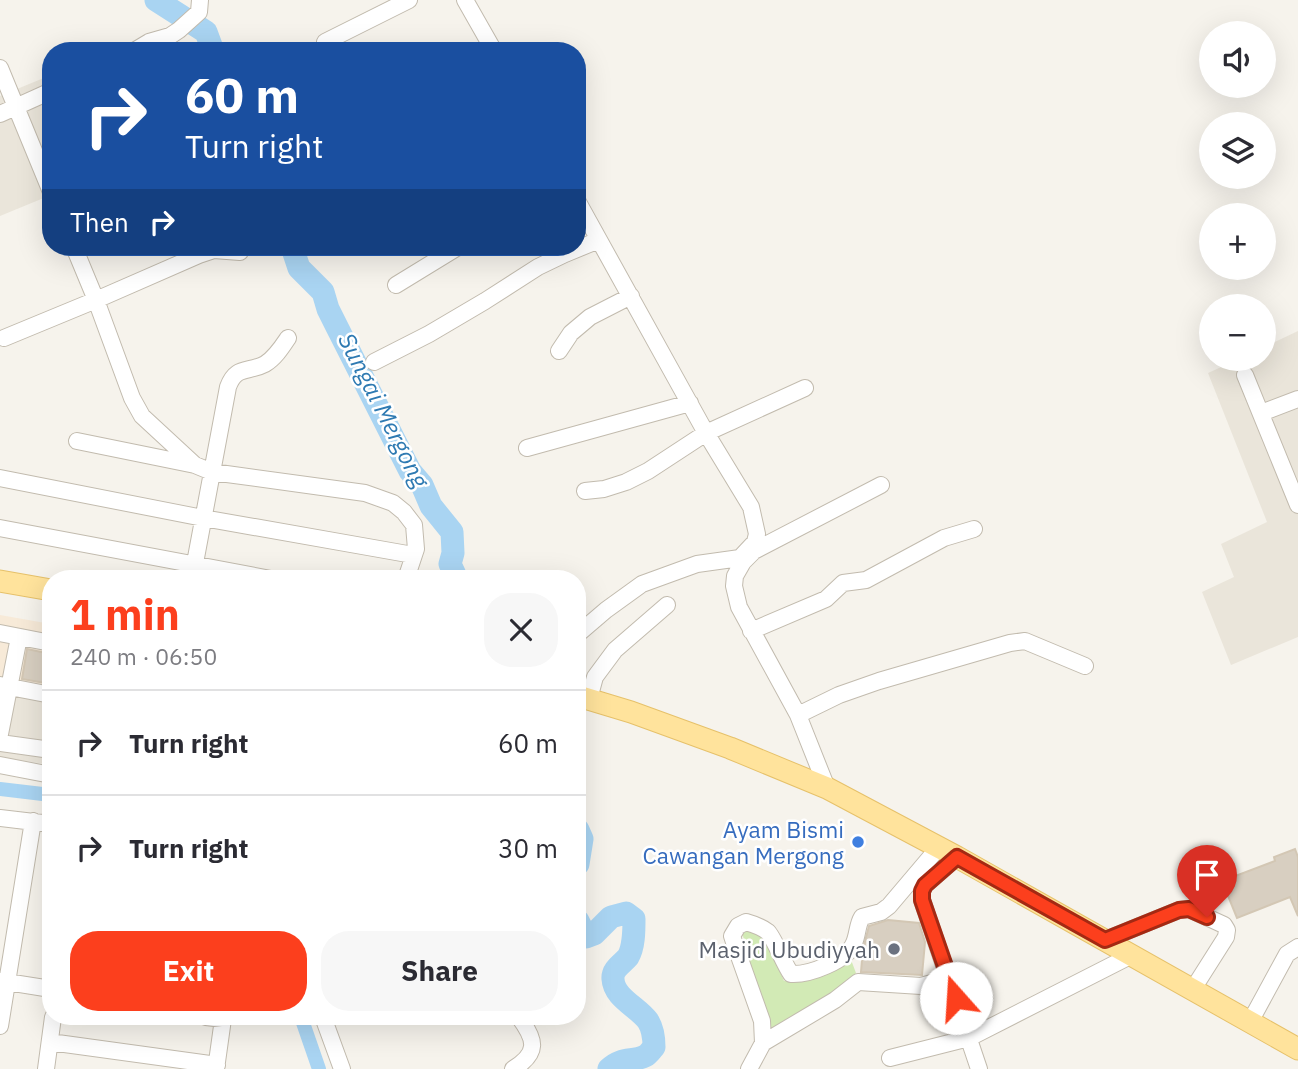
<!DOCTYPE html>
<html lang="en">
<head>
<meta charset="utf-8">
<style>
	:root { --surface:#fff; --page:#f7f7f7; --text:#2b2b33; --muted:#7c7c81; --line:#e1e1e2; --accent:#fc3f1d }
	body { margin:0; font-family:"IBM Plex Sans",sans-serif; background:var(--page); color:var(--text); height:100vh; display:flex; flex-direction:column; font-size:26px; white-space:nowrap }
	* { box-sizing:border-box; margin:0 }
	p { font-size:23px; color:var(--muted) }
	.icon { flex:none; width:38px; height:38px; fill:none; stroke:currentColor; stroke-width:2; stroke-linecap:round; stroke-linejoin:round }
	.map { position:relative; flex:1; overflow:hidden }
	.panel { position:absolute; left:42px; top:570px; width:544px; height:455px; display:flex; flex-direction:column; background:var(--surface); border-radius:28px; box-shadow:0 7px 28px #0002 }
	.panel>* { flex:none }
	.guide { position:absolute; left:42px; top:42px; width:544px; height:214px; border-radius:28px; box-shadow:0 7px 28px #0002; background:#1a4fa0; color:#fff; overflow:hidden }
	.tools { position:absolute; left:1199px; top:21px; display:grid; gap:14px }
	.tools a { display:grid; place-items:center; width:77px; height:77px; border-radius:50%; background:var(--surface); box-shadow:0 7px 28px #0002; font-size:35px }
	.pin { position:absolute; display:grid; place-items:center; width:60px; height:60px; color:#fff; margin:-72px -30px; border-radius:50% 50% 50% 0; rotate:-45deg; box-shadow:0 0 7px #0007 }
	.pin .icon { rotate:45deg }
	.me { position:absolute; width:77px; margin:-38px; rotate:341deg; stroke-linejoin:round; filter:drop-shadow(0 0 5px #0008) }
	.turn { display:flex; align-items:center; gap:24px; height:147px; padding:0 28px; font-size:32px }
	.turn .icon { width:91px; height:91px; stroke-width:2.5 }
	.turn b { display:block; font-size:49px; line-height:60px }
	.then { display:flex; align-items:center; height:66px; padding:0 28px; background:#0003; gap:14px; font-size:26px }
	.round { display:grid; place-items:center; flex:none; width:74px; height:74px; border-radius:28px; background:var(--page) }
	.headline { display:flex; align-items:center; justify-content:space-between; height:119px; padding:0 28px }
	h1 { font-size:42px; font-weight:800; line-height:52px; color:var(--accent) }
	.action { display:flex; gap:14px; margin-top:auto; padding:14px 28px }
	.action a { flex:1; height:80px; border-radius:28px; background:var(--accent); color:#fff; font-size:28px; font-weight:800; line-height:80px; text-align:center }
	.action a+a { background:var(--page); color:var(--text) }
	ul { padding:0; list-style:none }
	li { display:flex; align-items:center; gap:21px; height:105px; padding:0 28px; border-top:2px solid var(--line) }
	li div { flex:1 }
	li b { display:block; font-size:26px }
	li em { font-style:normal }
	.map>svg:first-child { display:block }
	.residential { fill:#eae5da }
	.commercial { fill:#f7ead8 }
	.green { fill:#d2eab5 }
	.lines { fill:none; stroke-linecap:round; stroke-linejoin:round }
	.canal { stroke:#a9d4f2; stroke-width:14 }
	.river { stroke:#a9d4f2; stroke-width:23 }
	.building { fill:#d8cfc1; stroke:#d3c7b4; stroke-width:2 }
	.minor-casing { stroke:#c2bbae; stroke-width:18 }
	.major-casing { stroke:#e6c16a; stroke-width:23 }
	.minor { stroke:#fff; stroke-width:16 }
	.major { stroke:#ffe39c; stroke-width:21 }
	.route-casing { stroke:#a42913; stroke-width:18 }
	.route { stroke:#fc3f1d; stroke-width:12 }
	.shop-dot { fill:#3f7fe0; stroke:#fff; stroke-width:2.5 }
	.worship-dot { fill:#6b7280; stroke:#fff; stroke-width:2.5 }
	.labels { text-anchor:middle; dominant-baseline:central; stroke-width:5; stroke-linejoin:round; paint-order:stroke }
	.shop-label { font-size:23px; fill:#366cbe; stroke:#fff; text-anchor:end }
	.worship-label { font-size:23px; fill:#5b616d; stroke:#fff; text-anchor:end }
	.water-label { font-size:24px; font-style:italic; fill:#2e7ab2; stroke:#fff }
</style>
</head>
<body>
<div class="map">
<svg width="1298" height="1069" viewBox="0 0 1298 1069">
	<rect width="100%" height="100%" fill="#f6f3ec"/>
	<!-- residential -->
	<path class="residential" d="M51,75V195L0,216V96Z
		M1298,331V637L1231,665L1202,592L1234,577L1221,544L1267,522L1208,373L1239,359H1264V347Z
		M0,692L51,700V765L0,757Z"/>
	<!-- commercial -->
	<path class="commercial" d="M0,615L51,624V700L0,692Z"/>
	<!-- green -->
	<path class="green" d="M750,925L766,933L772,952L784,981L821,961L845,944L856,973L841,989L771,1036L749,964L742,931Z"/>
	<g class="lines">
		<!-- canal -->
		<path class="canal" d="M0,789L51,795
			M301,1017L319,1069"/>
		<!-- river -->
		<path class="river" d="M156,0L206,32L213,51
			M292,247L299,268L323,292L328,309L337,327L410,471L422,485L431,506L452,532L453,553L450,564L457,579
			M578,830L582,839L578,864
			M578,921L586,937L594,934L611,917L626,913L634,919C634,931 634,947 628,957C622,964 612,969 613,979C614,998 638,1007 648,1021C653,1029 654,1037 654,1047C651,1050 649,1054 645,1056C633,1062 621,1057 609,1069"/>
	</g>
	<!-- building -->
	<path class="building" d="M27,649L51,654V684L22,679Z
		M1295,849L1298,857V916L1290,897L1237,918L1222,881L1275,861L1274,857Z
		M888,920L919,923L925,942L922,975L861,972L863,949L869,926Z"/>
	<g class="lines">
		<defs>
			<path id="minor" d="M465,0L494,51
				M325,42L409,0
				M134,51L149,42L170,36L179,30L199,12L200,0
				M0,68L51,192
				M0,114L51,91
				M578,202L706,433L751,507L757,534L755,542L740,558L697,564L642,584L606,610L578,634
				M74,247L96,300L132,398L142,416L195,465
				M396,285L458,247
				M4,338L96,300L199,255L214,250L240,252
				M559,351L571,333L590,317L631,296
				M374,362L429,334L485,301L538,267L565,254L599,240
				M1245,375L1298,505
				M1261,413L1298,399
				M77,441L195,465L212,472L365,493L393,503L404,512L414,525L416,549L406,579
				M527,448L690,403
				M0,478L203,518L413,555
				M585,491L604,489L626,482L648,471L706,433L805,388
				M0,528L271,579
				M192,579L228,387C236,365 248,373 265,364C275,358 282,347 288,338
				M751,631L826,599L843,583L866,580L944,538L974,529
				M0,633L51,643
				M0,685L51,695
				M589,699L595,677L615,650L667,605
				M798,715L839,695L879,681L1010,643L1025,641L1085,666
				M0,734L19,637
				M0,743L51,750
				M0,765L51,775
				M827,788L798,715L739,607L734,586L735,576L743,562L754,551L881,485
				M0,818L51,824
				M957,857L925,885L922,891V900L979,1069
				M1105,940L1179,910L1189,909L1224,925L1227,930L1226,937L1193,989
				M0,981L51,989
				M206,1017L223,1019L216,1069
				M323,1017L342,1069
				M1250,1022L1287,954L1298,947
				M0,1026L33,821
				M50,1042L217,1065
				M763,1043L835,1000L858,982L921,986L950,978
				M890,1058L969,1038L1132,955
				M46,1069L53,1017
				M513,1069C539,1053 536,1040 519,1017
				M749,1069L763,1043L762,1021L734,942L732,936L738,926L746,922C753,924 762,927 768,932C774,938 784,964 791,974C809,975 847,961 854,943C858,934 857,925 862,917L881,912L889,906L939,847"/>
			<path id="major" d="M0,581L51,590
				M578,696L631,712L730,748L827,788L957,857L1298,1049"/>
		</defs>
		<!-- minor casing -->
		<use href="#minor" class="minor-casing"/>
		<!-- major casing -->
		<use href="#major" class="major-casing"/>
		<!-- minor -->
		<use href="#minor" class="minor"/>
		<!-- major -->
		<use href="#major" class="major"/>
	</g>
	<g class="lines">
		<defs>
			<path id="route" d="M956,998L922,900V891L925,885L957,857L1105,940L1179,910L1189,909L1207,917"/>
		</defs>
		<!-- route casing -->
		<use href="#route" class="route-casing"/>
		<!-- route -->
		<use href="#route" class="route"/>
	</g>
	<!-- markers -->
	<circle class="shop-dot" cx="858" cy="842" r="7"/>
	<circle class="worship-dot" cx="894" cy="949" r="7"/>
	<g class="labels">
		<!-- shop labels -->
		<g class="shop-label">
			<text x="844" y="829">Ayam Bismi<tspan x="844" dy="26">Cawangan Mergong</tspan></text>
		</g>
		<!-- worship labels -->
		<g class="worship-label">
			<text x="880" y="949">Masjid Ubudiyyah</text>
		</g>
		<!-- water labels -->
		<g class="water-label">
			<text transform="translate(384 410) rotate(63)">Sungai Mergong</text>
		</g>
	</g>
</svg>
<div class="tools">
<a><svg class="icon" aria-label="sound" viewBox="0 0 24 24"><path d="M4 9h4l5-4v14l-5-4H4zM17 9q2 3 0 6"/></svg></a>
<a><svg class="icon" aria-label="layers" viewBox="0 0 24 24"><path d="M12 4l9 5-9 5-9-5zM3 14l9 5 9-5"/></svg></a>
<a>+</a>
<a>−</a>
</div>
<div class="pin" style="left:1207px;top:917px;background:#d93025"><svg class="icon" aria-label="arrive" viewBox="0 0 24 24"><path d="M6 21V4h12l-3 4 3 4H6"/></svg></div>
<svg class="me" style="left:956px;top:998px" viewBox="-20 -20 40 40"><circle r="19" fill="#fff"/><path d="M0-13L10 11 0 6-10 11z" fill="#fc3f1d"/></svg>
<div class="guide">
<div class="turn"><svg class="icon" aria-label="right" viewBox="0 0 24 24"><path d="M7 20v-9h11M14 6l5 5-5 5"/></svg><div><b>60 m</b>Turn right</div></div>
<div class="then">Then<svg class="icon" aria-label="right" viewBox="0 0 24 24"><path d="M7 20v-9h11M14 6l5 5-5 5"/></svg></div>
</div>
<section class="panel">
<div class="headline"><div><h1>1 min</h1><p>240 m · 06:50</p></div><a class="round"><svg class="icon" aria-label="close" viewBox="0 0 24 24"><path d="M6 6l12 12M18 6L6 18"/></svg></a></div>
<ul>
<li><svg class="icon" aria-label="right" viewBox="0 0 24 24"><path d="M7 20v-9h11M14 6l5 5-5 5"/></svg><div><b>Turn right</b></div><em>60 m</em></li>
<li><svg class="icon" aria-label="right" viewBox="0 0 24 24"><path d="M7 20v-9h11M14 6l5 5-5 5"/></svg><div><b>Turn right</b></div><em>30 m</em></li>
</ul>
<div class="action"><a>Exit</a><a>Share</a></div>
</section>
</div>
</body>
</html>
